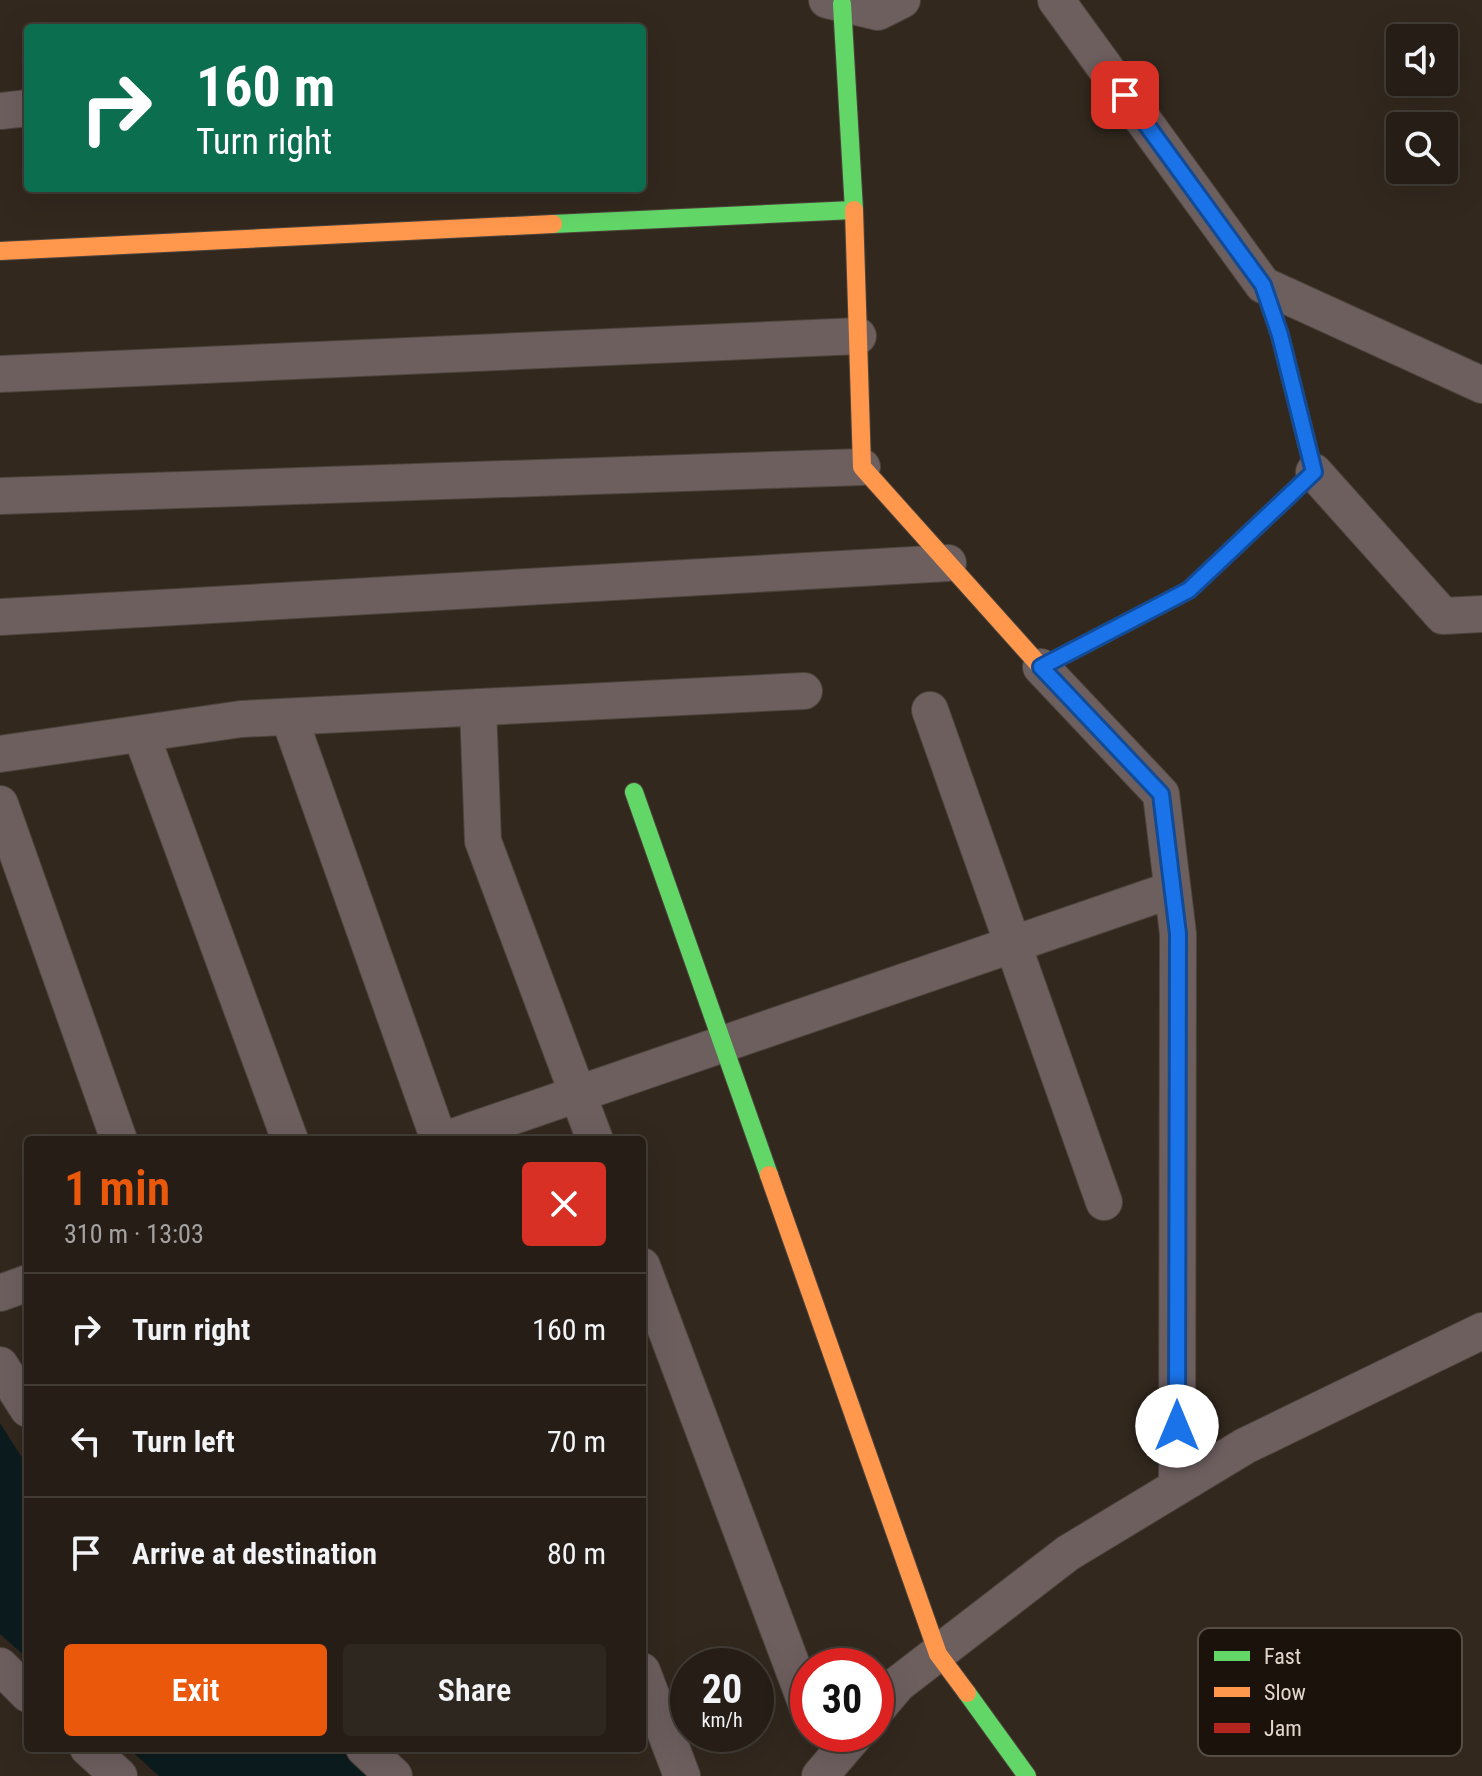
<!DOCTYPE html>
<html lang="en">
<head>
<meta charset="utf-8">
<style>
	:root { --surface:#261e16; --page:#2e271f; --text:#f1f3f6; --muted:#a4a2a1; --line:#423c35; --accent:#ea580c }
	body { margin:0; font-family:"Roboto Condensed",sans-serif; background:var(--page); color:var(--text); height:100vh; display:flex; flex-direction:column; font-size:30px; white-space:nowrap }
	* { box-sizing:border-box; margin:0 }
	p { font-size:26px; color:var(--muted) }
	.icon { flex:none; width:44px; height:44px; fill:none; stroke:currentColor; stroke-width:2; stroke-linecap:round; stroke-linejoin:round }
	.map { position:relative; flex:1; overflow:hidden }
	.panel { position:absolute; left:24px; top:1136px; width:622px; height:616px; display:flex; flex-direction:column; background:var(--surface); border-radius:8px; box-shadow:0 8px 32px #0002,0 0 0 2px var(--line) }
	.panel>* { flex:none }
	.guide { position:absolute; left:24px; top:24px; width:622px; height:168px; border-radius:8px; box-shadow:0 8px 32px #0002,0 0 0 2px var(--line); background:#0b6e4f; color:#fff; overflow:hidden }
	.buttons { position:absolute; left:1386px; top:24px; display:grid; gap:16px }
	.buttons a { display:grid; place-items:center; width:72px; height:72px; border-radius:8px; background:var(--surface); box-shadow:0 8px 32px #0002,0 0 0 2px var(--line); font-size:40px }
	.speed { position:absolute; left:670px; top:1648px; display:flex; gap:16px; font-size:40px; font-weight:700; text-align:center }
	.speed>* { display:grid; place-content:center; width:104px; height:104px; border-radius:50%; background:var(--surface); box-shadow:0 8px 32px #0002,0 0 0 2px var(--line); line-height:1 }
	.speed small { font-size:20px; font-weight:400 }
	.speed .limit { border:12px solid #d22; background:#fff; color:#111 }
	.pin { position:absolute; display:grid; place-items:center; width:68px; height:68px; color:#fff; margin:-34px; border-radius:16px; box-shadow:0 4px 12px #0006 }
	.me { position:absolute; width:88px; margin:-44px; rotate:0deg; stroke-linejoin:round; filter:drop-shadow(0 0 6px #0008) }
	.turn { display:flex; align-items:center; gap:28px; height:168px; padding:0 40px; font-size:36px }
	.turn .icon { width:104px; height:104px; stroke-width:2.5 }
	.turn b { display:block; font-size:56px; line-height:68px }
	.round { display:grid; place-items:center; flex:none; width:84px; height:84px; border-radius:8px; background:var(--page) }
	.overview { display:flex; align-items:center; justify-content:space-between; height:136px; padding:0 40px }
	h1 { font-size:48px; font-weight:600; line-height:60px; color:var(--accent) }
	.primary-button { display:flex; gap:16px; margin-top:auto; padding:16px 40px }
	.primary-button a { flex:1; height:92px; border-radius:8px; background:var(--accent); color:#fff; font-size:32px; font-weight:600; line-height:92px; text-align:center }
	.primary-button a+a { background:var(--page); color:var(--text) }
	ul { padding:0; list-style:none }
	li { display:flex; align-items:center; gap:24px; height:112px; padding:0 40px; border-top:2px solid var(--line) }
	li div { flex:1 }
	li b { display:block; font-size:30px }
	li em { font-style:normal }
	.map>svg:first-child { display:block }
	.water { fill:#0c1c1e }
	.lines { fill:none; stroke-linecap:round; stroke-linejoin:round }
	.street-casing { stroke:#4d443c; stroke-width:38 }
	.fast-casing { stroke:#4d443c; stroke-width:20 }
	.slow-casing { stroke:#4d443c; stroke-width:20 }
	.jam-casing { stroke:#4d443c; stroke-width:20 }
	.street { stroke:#6e5f5f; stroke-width:36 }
	.fast { stroke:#63d668; stroke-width:18 }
	.slow { stroke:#ff974d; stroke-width:18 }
	.jam { stroke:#b3261e; stroke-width:18 }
	.route-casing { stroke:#114b97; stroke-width:20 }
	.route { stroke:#1a73e8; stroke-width:14 }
	.key { fill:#1b120b; stroke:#574d45; stroke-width:2 }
	.key-label { font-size:22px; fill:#e3d7cc }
</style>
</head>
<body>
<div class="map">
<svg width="1482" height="1776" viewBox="0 0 1482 1776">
	<rect width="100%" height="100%" fill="#32281e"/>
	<!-- water -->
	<path class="water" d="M0,1423L28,1467V1659L0,1634Z
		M128,1748H342L370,1776H159Z"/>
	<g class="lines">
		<defs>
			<path id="street" d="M827,0L878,12L902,0
				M1056,0L1263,285L1482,385
				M0,111L28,108
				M0,374L858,336
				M1314,472L1443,616L1482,614
				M0,496L862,467
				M0,617L948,563
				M1041,667L1161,794L1178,934L1177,1487
				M478,707L483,841L595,1140
				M930,710L1104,1202
				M289,717L439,1140
				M141,734L290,1140
				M0,754L241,719L804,691
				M0,804L119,1140
				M444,1140L1171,890
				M642,1266L808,1708
				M0,1293L28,1283
				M0,1365L28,1409
				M0,1666L28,1694
				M642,1671L682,1776
				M876,1710L898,1684L1068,1553L1245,1446L1482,1331
				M88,1748L119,1776
				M364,1748L394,1776
				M820,1776L856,1734"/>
			<path id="fast" d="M553,224L854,210L842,4
				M634,792L769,1175
				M967,1693L1027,1776"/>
			<path id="slow" d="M854,210L862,467L1041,667L1118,627
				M0,251L553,224
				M769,1175L938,1654L967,1693"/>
			<path id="jam" d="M1118,627L1189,590L1314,472L1280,335L1263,285"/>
		</defs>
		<!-- street casing -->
		<use href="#street" class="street-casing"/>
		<!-- fast casing -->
		<use href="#fast" class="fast-casing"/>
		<!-- slow casing -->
		<use href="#slow" class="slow-casing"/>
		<!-- jam casing -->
		<use href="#jam" class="jam-casing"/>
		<!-- street -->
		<use href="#street" class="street"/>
		<!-- fast -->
		<use href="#fast" class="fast"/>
		<!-- slow -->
		<use href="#slow" class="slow"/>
		<!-- jam -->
		<use href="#jam" class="jam"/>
	</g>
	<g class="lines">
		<defs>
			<path id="route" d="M1125,95L1263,285L1280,335L1314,472L1189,590L1041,667L1161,794L1178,934L1177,1426"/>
		</defs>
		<!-- route casing -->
		<use href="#route" class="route-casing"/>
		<!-- route -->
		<use href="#route" class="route"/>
	</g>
	<!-- legend -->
	<rect x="1198" y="1628" width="264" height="128" rx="12" class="key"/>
	<rect x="1214" y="1651" width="36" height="10" fill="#63d668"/>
	<rect x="1214" y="1687" width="36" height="10" fill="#ff974d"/>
	<rect x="1214" y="1723" width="36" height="10" fill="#b3261e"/>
	<g class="key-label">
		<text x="1264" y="1664">Fast</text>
		<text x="1264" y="1700">Slow</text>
		<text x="1264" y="1736">Jam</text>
	</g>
</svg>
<div class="buttons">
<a><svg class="icon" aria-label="sound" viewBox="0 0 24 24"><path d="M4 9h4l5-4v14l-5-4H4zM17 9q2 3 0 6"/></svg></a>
<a><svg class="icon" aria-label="search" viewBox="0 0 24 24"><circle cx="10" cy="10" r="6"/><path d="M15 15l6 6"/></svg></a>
</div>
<div class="speed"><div>20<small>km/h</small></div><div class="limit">30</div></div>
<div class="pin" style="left:1125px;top:95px;background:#d93025"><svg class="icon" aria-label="arrive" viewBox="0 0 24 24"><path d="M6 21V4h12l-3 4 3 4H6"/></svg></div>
<svg class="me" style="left:1177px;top:1426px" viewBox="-20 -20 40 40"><circle r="19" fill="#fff"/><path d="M0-13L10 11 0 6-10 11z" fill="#1a73e8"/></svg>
<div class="guide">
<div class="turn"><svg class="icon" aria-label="right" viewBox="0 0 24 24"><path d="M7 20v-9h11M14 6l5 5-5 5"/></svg><div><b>160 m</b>Turn right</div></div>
</div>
<section class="panel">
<div class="overview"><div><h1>1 min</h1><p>310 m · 13:03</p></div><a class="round" style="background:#d93025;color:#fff"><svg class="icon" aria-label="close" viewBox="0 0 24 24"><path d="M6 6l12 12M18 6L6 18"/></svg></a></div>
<ul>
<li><svg class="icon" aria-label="right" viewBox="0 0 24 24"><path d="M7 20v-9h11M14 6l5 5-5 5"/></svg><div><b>Turn right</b></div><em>160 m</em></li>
<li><svg class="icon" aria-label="left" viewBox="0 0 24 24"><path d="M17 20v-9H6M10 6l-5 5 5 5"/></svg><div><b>Turn left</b></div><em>70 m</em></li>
<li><svg class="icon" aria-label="arrive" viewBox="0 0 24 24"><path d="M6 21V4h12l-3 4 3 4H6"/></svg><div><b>Arrive at destination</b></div><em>80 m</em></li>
</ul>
<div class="primary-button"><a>Exit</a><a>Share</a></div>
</section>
</div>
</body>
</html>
